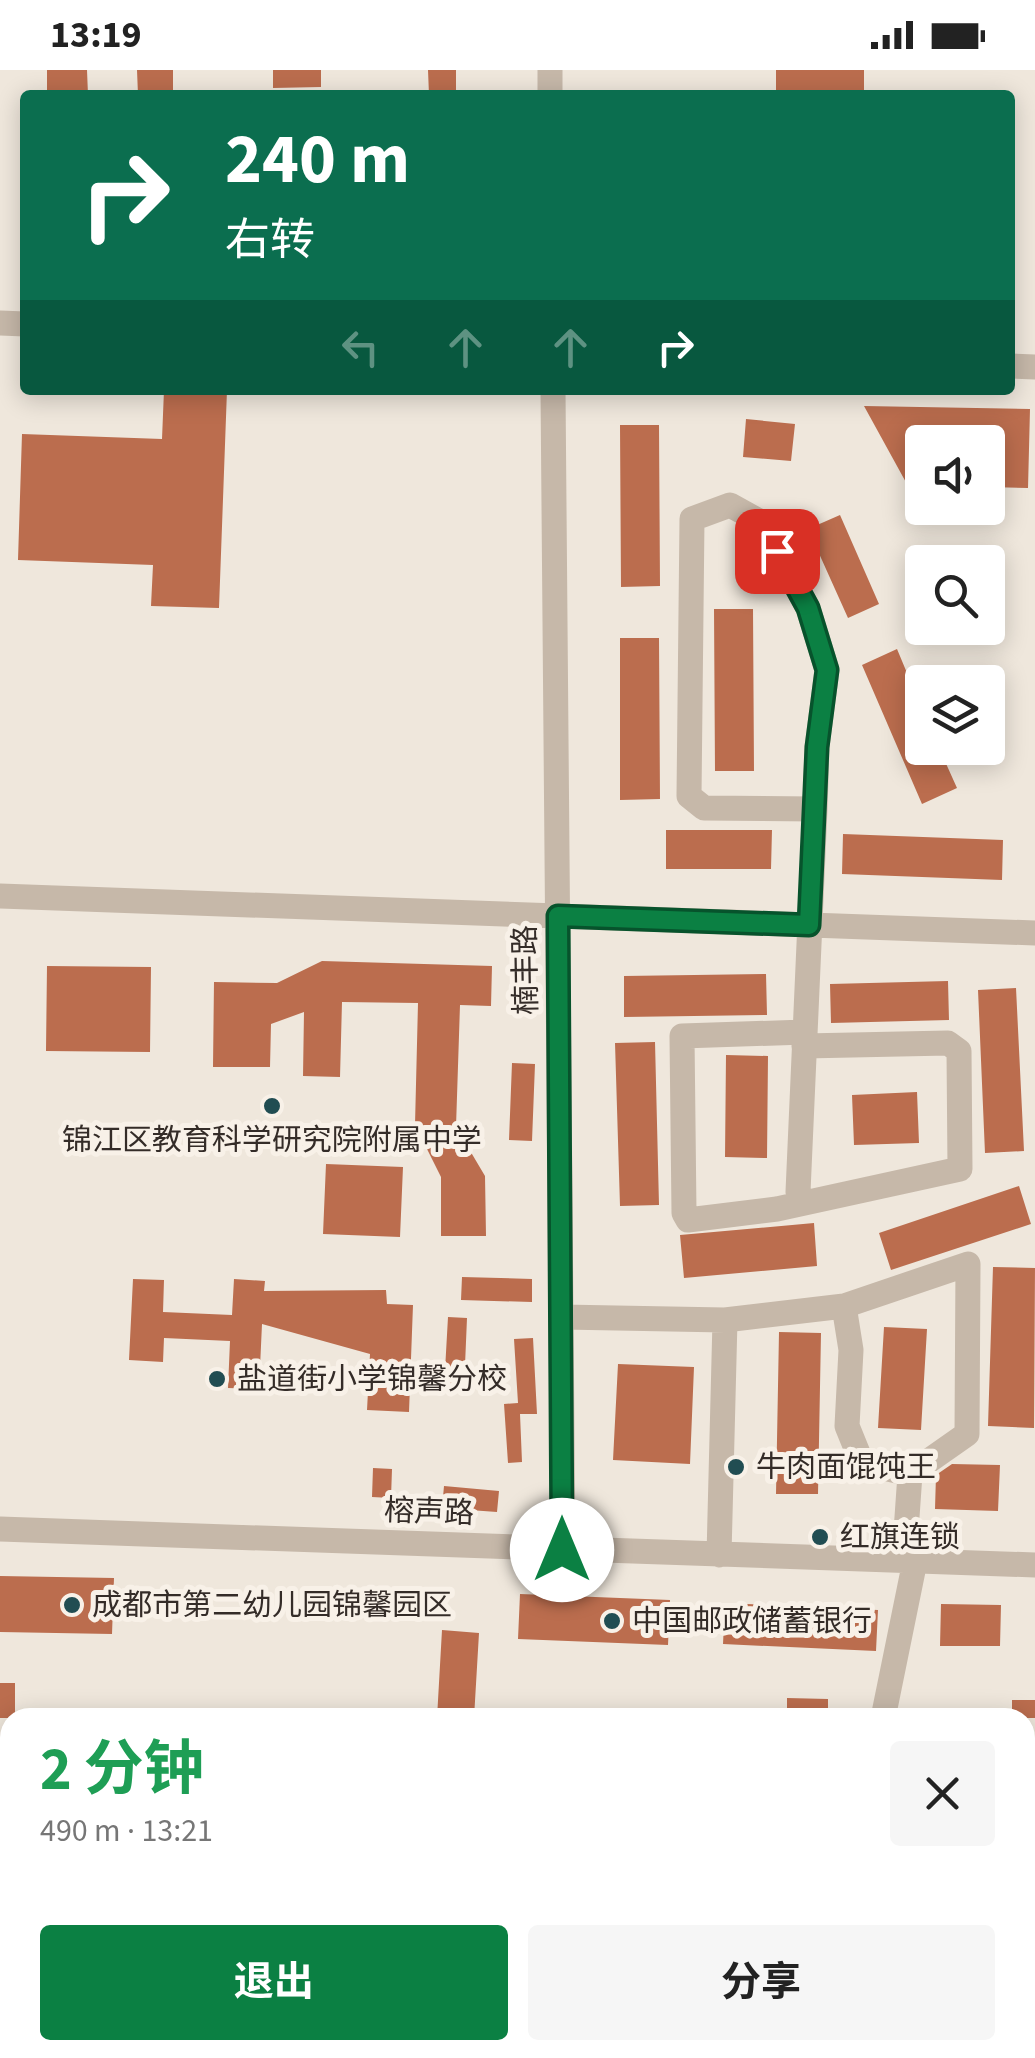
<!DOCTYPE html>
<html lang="zh">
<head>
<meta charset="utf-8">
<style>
	:root { --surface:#fff; --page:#f6f6f6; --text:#222; --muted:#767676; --accent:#0b8043 }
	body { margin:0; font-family:"Source Sans 3","Noto Sans SC",sans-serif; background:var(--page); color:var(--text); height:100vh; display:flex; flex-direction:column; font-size:38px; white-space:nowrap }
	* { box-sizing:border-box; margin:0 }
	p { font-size:32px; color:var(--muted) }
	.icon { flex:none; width:55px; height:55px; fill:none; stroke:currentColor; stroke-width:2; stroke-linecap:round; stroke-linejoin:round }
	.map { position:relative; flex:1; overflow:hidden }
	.details { position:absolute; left:0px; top:1638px; width:1035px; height:352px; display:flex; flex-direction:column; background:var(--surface); border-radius:30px 30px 0 0; box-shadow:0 5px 25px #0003 }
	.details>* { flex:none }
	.guide { position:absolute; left:20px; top:20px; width:995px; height:305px; border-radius:10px; box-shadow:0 5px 25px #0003; background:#0b6e4f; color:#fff; overflow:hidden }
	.buttons { position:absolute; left:905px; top:355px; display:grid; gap:20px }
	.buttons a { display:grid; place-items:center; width:100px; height:100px; border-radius:10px; background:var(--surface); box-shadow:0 5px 25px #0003; font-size:50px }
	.pin { position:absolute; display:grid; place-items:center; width:85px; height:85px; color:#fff; margin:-42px; border-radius:20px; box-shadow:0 5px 15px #0006 }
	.me { position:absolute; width:110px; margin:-55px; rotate:0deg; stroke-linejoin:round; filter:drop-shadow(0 0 8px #0008) }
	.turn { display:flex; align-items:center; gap:35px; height:210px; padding:0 40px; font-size:45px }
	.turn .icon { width:130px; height:130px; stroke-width:2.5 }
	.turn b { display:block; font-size:70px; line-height:85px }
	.lanes { display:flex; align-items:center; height:95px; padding:0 40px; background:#0003; justify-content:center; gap:50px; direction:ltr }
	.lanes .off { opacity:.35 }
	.round { display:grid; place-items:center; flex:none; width:105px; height:105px; border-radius:10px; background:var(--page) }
	.summary { display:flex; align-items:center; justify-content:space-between; height:170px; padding:0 40px }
	h1 { font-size:60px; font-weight:700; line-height:75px; color:#1e9e55 }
	.action { display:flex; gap:20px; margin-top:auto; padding:20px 40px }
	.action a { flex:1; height:115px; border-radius:10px; background:var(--accent); color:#fff; font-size:40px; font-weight:700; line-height:115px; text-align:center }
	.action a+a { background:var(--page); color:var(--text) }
	.status { display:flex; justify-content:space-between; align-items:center; height:70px; padding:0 50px; background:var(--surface); direction:ltr }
	.status svg { height:28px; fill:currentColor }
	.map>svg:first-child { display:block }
	.building { fill:#bb6d4e }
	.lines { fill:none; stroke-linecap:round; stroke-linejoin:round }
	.minor { stroke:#c6b8a9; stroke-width:25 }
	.route-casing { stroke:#07532c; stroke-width:25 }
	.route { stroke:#0b8043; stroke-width:18 }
	.poi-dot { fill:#214d52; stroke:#f8f1e8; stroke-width:4 }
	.labels { text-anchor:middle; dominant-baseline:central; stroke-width:10; stroke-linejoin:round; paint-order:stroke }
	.street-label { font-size:30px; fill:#342c28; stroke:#f8f1e8 }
	.poi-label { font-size:30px; fill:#342c28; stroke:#f8f1e8; text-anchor:start }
</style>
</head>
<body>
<div class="status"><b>13:19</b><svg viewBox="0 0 49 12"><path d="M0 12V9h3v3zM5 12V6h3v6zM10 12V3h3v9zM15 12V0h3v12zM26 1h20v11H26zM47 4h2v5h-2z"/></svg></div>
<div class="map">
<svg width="1035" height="1988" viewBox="0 0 1035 1988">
	<rect width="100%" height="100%" fill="#efe7dc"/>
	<!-- building -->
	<path class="building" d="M47,0H87L88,25H47Z
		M137,0H173V25H138Z
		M273,0H321V17L273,18Z
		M428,0H456V25H429Z
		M776,0H864V25H776Z
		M164,320H227L219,538L151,536L153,495L18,490L22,364L162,369Z
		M864,336L1030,339L1028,418L988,417V372H922V416H908Z
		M746,349L795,354L791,391L743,387Z
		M620,355H659L660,516L621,517Z
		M840,445L879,534L848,548L808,459Z
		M714,539H753L754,701H715Z
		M620,568H659L660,729L620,730Z
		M897,579L922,639V678H939L957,718L922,734L862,595Z
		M666,760H772L771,799H666Z
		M843,764L1003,770L1002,810L842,804Z
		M322,891L492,896L491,936L460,935L456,1057L485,1106L486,1166H441V1107L415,1055L418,933L342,932L340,1007L303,1006L304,942L271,954L270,997H213L214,912L277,913Z
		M47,896L151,897L150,982L46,981Z
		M766,904L767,945L624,947V906Z
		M948,911L949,950L831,953L830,914Z
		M1016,918L1024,1081L985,1083L978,920Z
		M655,972L659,1135L620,1136L615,973Z
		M726,985L768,986L767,1088L725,1087Z
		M512,993L535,994L532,1071L509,1070Z
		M917,1022L919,1073L854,1075L852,1025Z
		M326,1094L403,1097L400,1167L323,1164Z
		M1019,1116L1031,1154L891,1200L879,1163Z
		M814,1153L817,1196L684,1208L680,1165Z
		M993,1197L1035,1198L1034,1358L988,1356Z
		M462,1207L532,1209V1232L461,1230Z
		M133,1209L164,1210L163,1242L232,1245L234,1209L265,1211L264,1221L386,1220L387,1234L413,1235L409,1342L367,1340L370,1284L262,1254L259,1319L228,1318L230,1271L164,1268L163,1292L129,1290Z
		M448,1247L467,1248L464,1319L444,1318Z
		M884,1257L927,1259L921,1360L878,1358Z
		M779,1262L821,1263L818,1424H776Z
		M533,1268L537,1344H520L522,1392L508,1393L504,1334L518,1333L514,1269Z
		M618,1294L694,1297L690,1394L613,1390Z
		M952,1394L1000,1395L998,1441L935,1439L936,1405Z
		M373,1398L392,1399L391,1428L372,1427Z
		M444,1416L499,1421L497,1442L442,1438Z
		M0,1506L114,1508L112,1564L0,1562Z
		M520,1524L670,1530L668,1575L518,1569Z
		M725,1533L878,1540L876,1581L723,1574Z
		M941,1534L1001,1535L1000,1576H940Z
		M442,1560L479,1563L474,1648H437Z
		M0,1613H15V1648H0Z
		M787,1628L828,1629V1648H787Z
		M1012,1630H1035V1648H1012Z"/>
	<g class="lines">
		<!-- minor -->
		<path class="minor" d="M550,0V25
			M0,253L25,254
			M1010,296L1035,297
			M553,320L563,1480
			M0,826L1035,863
			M804,976L948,973L959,981L960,1099L777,1139L688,1150L684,1143L682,966L805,962
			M798,1122L815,739L817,677L827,600L808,538L761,452L730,435L692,449L689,726L704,738L815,739
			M844,1236L968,1194L967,1364L910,1404
			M562,1247L725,1250L844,1236L851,1280L847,1356L862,1393L910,1404L904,1490
			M0,1459L1035,1495
			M719,1485L725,1250
			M883,1648L915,1491
			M747,1988L751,1980"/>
	</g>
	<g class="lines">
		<defs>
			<path id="route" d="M562,1480L558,846L809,855L817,677L827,600L808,538L777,481"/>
		</defs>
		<!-- route casing -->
		<use href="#route" class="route-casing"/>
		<!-- route -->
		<use href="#route" class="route"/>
	</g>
	<!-- markers -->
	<g class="poi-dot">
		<circle cx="272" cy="1036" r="10"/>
		<circle cx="217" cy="1309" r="10"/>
		<circle cx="736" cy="1397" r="10"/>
		<circle cx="820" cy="1467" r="10"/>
		<circle cx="72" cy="1535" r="10"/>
		<circle cx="612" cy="1551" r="10"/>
	</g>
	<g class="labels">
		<!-- street labels -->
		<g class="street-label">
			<text transform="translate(526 900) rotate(-91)">楠丰路</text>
			<text transform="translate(429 1442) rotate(2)">榕声路</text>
		</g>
		<!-- poi labels -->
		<g class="poi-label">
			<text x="272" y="1070" text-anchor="middle">锦江区教育科学研究院附属中学</text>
			<text x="237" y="1309">盐道街小学锦馨分校</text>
			<text x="756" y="1397">牛肉面馄饨王</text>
			<text x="840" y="1467">红旗连锁</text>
			<text x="92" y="1535">成都市第二幼儿园锦馨园区</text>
			<text x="632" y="1551">中国邮政储蓄银行</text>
		</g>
	</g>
</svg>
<div class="buttons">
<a><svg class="icon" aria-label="sound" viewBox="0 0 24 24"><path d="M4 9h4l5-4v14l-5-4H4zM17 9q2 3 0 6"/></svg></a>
<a><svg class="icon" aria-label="search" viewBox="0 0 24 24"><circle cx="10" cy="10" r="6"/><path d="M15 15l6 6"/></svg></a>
<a><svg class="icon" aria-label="layers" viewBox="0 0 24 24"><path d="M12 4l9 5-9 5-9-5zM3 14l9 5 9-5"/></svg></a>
</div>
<div class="pin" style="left:777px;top:481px;background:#d93025"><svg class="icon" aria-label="arrive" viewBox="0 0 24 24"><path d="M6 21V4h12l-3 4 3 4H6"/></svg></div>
<svg class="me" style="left:562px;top:1480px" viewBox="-20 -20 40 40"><circle r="19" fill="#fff"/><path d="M0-13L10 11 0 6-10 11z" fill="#0b8043"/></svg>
<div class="guide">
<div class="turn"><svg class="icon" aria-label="right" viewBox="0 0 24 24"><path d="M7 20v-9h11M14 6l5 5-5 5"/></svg><div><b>240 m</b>右转</div></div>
<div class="lanes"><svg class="icon off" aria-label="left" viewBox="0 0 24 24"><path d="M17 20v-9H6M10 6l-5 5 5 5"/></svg><svg class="icon off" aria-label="ahead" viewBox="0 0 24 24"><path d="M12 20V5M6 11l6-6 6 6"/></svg><svg class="icon off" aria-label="ahead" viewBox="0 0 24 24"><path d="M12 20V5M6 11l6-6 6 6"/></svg><svg class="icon" aria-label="right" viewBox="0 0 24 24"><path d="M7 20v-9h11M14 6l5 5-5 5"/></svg></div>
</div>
<section class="details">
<div class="summary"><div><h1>2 分钟</h1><p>490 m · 13:21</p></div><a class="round"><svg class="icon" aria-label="close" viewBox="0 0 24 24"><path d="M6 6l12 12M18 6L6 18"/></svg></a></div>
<div class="action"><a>退出</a><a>分享</a></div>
</section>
</div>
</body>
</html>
